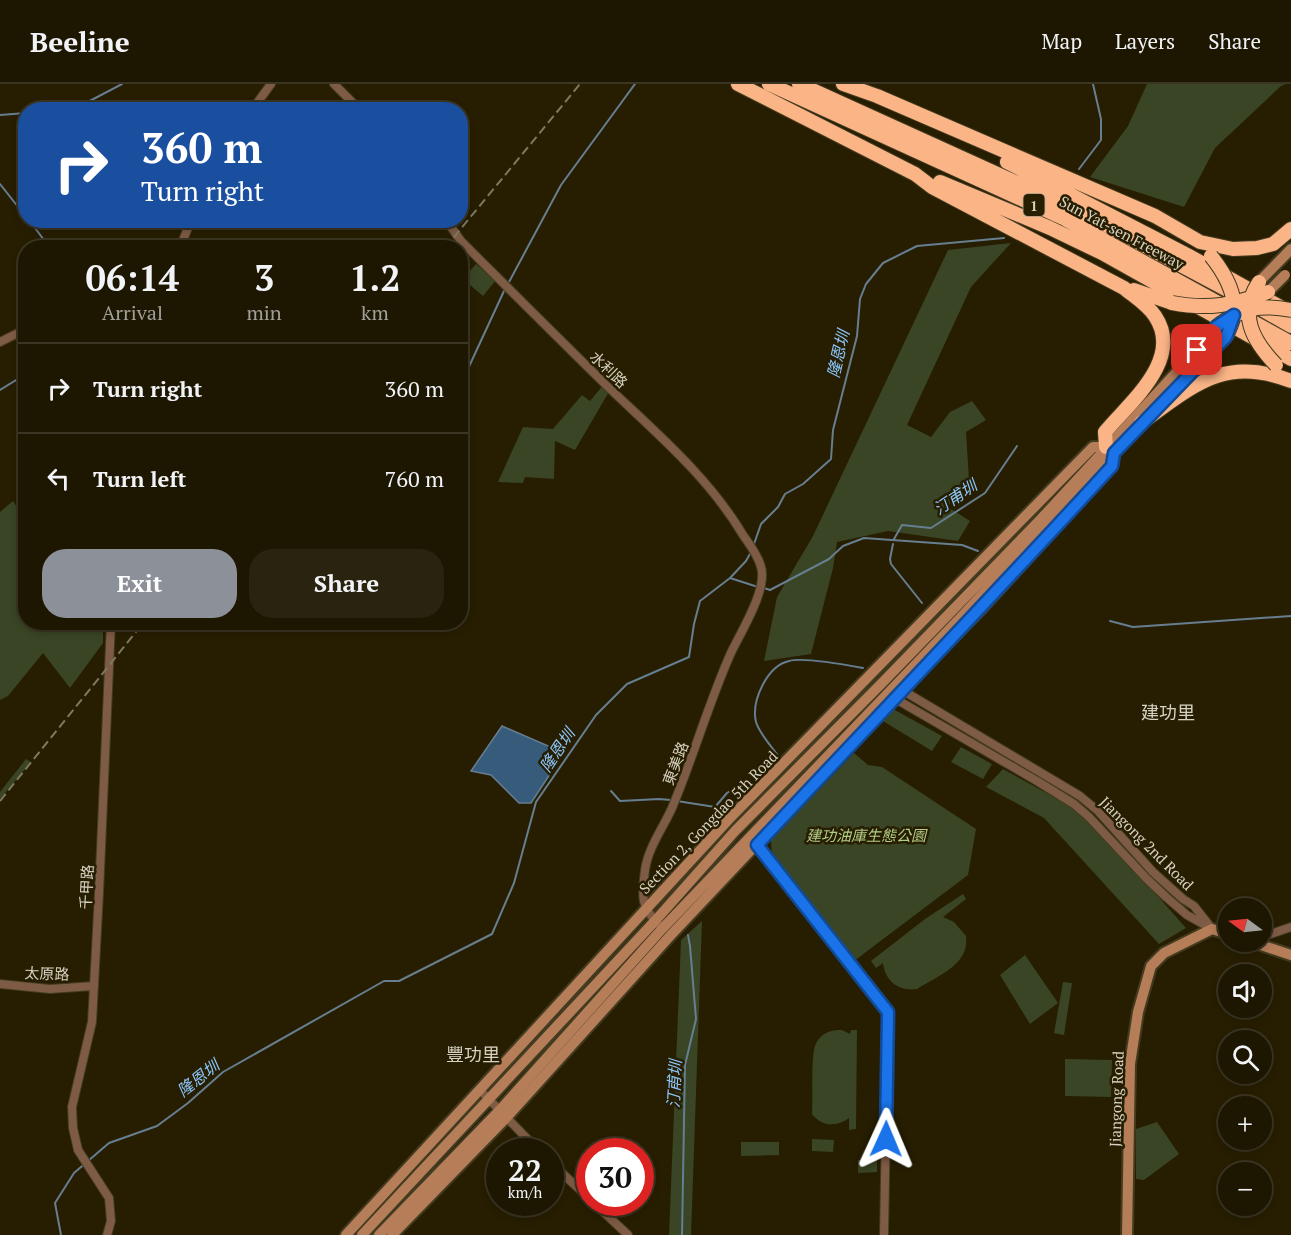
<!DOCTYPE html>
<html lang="en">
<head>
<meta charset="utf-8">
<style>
	:root { --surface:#1d1601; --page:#2a2310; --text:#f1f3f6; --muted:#a09f99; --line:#3b3523; --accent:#8c9099 }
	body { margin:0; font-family:"PT Serif","Noto Sans TC",serif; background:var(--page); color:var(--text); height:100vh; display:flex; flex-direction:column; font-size:22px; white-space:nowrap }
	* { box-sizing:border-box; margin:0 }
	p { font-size:20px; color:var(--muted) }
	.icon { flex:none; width:33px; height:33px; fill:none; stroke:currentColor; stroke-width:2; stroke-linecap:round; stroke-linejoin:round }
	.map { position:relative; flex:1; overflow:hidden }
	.drawer { position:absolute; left:18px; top:156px; width:450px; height:390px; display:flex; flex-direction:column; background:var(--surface); border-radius:24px; box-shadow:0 3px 9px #0003,0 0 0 2px var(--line) }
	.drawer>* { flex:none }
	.banner { position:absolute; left:18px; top:18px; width:450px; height:126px; border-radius:24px; box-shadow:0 3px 9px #0003,0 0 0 2px var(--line); background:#1a4fa0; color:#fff; overflow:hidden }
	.needle { width:39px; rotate:285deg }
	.tools { position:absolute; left:1218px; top:814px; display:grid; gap:12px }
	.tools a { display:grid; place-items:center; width:54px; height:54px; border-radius:50%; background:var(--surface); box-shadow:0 3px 9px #0003,0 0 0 2px var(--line); font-size:30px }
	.speed { position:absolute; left:486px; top:1054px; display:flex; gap:12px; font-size:30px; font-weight:700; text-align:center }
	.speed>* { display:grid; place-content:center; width:78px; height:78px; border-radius:50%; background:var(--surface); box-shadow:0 3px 9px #0003,0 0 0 2px var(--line); line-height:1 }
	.speed small { font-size:15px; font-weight:400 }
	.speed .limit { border:9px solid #d22; background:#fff; color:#111 }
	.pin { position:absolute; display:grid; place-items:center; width:51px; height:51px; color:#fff; margin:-26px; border-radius:12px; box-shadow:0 3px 9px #0006 }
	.me { position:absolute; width:66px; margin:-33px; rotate:1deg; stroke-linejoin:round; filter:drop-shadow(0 0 4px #0008) }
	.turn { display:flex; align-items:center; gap:21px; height:126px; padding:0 24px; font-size:27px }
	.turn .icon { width:78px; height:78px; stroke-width:2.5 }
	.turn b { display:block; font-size:42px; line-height:51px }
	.eta { display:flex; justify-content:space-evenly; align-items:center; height:102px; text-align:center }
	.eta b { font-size:36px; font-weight:800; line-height:42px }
	.primary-button { display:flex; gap:12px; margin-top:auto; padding:12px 24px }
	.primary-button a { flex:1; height:69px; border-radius:24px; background:var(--accent); color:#fff; font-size:24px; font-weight:800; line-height:69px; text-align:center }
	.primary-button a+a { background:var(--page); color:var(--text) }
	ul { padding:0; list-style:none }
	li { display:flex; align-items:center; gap:18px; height:90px; padding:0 24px; border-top:2px solid var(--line) }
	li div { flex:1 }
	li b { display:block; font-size:22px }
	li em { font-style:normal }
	header { display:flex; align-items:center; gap:36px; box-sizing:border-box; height:84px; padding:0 30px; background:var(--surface); border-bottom:2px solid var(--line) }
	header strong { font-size:28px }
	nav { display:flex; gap:33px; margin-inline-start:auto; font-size:21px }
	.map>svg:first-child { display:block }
	.green { fill:#394524 }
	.water { fill:#365b7b; stroke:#667e90; stroke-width:1.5 }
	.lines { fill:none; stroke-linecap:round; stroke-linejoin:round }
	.stream { stroke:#667e90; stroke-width:2 }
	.street-casing { stroke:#433b20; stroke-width:10 }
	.secondary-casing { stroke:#433b20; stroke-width:14 }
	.highway-casing { stroke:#433b20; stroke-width:16 }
	.street { stroke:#7e5b45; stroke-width:8 }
	.secondary { stroke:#b57d58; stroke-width:10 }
	.highway { stroke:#fab486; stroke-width:14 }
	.rail { stroke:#7f7861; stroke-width:2; stroke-dasharray:9 4.5; stroke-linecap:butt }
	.secondary-bridge-casing { stroke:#433b20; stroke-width:14; stroke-linecap:butt }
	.highway-bridge-casing { stroke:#433b20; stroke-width:16; stroke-linecap:butt }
	.secondary-bridge { stroke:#b57d58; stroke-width:10 }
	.highway-bridge { stroke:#fab486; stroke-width:14 }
	.route-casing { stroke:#114b97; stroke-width:15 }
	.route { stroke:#1a73e8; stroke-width:10 }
	.labels { text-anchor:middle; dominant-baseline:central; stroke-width:5; stroke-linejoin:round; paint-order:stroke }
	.shield { fill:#271e01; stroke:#a29b87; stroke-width:1.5 }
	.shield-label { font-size:14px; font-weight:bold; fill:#d6d1c0 }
	.street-label { font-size:15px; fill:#d6d1c0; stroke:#271e01 }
	.park-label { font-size:15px; font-style:italic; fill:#b2cd88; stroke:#271e01 }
	.water-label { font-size:16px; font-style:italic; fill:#8bc6fc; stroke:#271e01 }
	.quarter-label { font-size:18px; fill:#d6d1c0; stroke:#271e01 }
</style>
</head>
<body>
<header>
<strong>Beeline</strong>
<nav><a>Map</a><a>Layers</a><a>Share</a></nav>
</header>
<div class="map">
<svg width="1291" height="1151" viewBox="0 0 1291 1151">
	<rect width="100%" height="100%" fill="#271e01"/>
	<!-- green -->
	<path class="green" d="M1147,0H1286L1281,2L1215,64L1184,123L1090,93L1128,42Z
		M1011,159L971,203L907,341L931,353L950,328L972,317L986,336L966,348L969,396L948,423L970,437L958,457L888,447L837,458L833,484L811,570L764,577L777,513L813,452L948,166Z
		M476,180L496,196L483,212L463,195Z
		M604,300L610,306L575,366L555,357L554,395L525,393L523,399L498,398L523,343L553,345L582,311L590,317Z
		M13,417L25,435L26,538L97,539L103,548V559L70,604L43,569L8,612L0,616V428Z
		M893,625L942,652L932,667L883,637Z
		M961,663L992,680L983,695L951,678Z
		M854,669L868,681L882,683L976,745L968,791L854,877L820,831L772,775L771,756Z
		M26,675L31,678L0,715V708Z
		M1003,685L1085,730L1186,844L1159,860L1044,734L986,703Z
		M963,810L966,815L943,833L954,838L966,852C970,881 937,892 917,905C899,908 885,897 883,879L876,884L871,877L925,835Z
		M702,837L691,1151H669L681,856Z
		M1025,871L1058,919L1030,940L1000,891Z
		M1063,898L1072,899L1064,951L1054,949Z
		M842,946L850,950L851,946H857L856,1045L849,1046V1034C837,1043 822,1043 812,1030C813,1015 811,973 815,962C819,950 830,945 842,946Z
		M1065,975L1112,976L1111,1013L1065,1012Z
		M1157,1038L1179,1070L1144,1096L1136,1095V1045Z
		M812,1055L834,1056L833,1068L812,1067Z
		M741,1058H779V1071L741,1072Z
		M858,1076H877V1088L858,1089Z"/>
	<!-- water -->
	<path class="water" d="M502,642L553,664L545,680L552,687L531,719H519L491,691L471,687Z"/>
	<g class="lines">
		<!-- stream -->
		<path class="stream" d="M63,26L82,21L122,0
			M0,31L26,29
			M1079,85L1101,56V35L1093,0
			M0,100L26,133
			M29,136L50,164
			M509,198L561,101L635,0
			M460,302L504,207
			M0,306L26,290
			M894,455L902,441L931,444L985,409L1017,362
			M893,460L890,475L891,480L922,519
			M753,463L761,440L778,423L785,410L803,400L831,375L833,346L857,252L860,215L866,200L883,179L917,162L1004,154
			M730,494L758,503
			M764,504L770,506L829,475L843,462L864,454L962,461L978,467
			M1110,537L1133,543L1291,532
			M779,673C772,663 759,649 756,638C751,617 767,582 789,577C803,573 847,581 863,584
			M611,707L620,717L659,715L671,716
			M677,717L715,723L727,709L735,704L747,707
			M61,1151L55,1119L74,1089L109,1059L157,1042L188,1019L223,988L384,897H399L492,850L514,799L536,718L596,631L627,600L689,573L694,540L700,517L730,494L746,477L751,468
			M682,1151L685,981L696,935L690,862L688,851"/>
		<defs>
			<path id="street" d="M334,0L360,26
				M252,26L271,0
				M446,136L461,157C509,205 557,253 606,301C655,348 708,392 743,451C750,461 758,471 761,483C768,506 740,549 730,571C708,621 693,674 672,724C663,744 648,764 645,786C642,812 640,821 658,840
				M162,164L182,158
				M180,164L191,136
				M0,258L26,245
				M902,606L1080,712L1098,727L1153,788L1183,815L1194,822L1209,841
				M894,614L1037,697L1074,720L1089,733L1146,794L1166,813L1187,831L1212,845
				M757,761L888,928L884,1151
				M1262,853L1291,843
				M0,900L50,905L93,902
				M480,1006L540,1068
				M550,1078L590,1115
				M594,1119L628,1151
				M107,1151L111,1137L109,1114L78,1066L73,1044L72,1023L92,938L99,809L111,538"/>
			<path id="secondary" d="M1259,198L1291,165
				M1162,318L1226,253
				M1252,858L1291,871
				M346,1151L729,735L1093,363H1106
				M362,1151L655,837L735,747L883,598L1041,435L1197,266
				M379,1151L500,1026L662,845L963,531L1147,333
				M392,1151L507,1033L670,852L894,614L982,524L1112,382L1114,370
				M1127,1151L1130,980L1138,928L1151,882L1164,869L1212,845L1228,850"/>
			<path id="highway" d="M738,0L915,90L932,103L1124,204C1135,213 1147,220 1155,232C1184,275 1130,318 1105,348L1106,363
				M769,0L1065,135L1291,259
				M799,0L1081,128L1237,211
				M843,0L877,12L1155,132L1200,158L1233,165L1257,164L1273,160L1291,145
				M1007,78L1191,173L1284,225
				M940,98L1050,144L1102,169L1291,275
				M1134,206L1172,219
				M1256,222L1291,242
				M1141,339C1193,302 1224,271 1291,297"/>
		</defs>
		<!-- street casing -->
		<use href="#street" class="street-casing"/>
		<!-- secondary casing -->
		<use href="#secondary" class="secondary-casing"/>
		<!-- highway casing -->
		<use href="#highway" class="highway-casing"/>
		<!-- street -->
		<use href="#street" class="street"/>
		<!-- secondary -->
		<use href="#secondary" class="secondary"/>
		<!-- highway -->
		<use href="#highway" class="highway"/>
		<!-- rail -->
		<path class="rail" d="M445,164L580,0
			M0,717L144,538"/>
		<defs>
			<path id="secondary-bridge" d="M1263,213L1285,191
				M1197,266L1222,237"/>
			<path id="highway-bridge" d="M1211,172C1223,187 1236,209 1234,230C1233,237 1229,245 1226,253
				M1259,198C1238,230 1252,256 1276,281
				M1172,219C1209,226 1233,221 1268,208
				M1216,243C1241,224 1260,220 1291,226"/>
		</defs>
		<!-- secondary-bridge casing -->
		<use href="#secondary-bridge" class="secondary-bridge-casing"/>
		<!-- highway-bridge casing -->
		<use href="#highway-bridge" class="highway-bridge-casing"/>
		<!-- secondary-bridge -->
		<use href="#secondary-bridge" class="secondary-bridge"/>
		<!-- highway-bridge -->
		<use href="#highway-bridge" class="highway-bridge"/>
	</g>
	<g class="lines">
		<defs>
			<path id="route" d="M886,1055L888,928L757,761C875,635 995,510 1112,382L1114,369L1226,253L1234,231L1216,243L1197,266"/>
		</defs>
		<!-- route casing -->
		<use href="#route" class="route-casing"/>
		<!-- route -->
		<use href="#route" class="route"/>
	</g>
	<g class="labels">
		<!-- shield labels -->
		<rect class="shield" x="1023.5" y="110" width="21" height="22" rx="4.5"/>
		<g class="shield-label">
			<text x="1034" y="121">1</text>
		</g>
		<!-- street labels -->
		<g class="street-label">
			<text transform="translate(1122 148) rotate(28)">Sun Yat-sen Freeway</text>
			<text transform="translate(609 285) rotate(44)">水利路</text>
			<text transform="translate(675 679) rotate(-69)">東美路</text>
			<text transform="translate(708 738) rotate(-46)">Section 2, Gongdao 5th Road</text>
			<text transform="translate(1147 759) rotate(45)">Jiangong 2nd Road</text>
			<text transform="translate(86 803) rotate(-87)">千甲路</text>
			<text transform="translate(47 889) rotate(2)">太原路</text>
			<text transform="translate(1116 1015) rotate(-88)">Jiangong Road</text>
		</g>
		<!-- park labels -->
		<g class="park-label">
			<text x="866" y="751">建功油庫生態公園</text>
		</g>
		<!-- water labels -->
		<g class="water-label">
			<text transform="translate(838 270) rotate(-77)">隆恩圳</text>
			<text transform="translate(955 413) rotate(-34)">汀甫圳</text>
			<text transform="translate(557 666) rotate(-56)">隆恩圳</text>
			<text transform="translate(198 994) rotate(-38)">隆恩圳</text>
			<text transform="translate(674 1000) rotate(-87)">汀甫圳</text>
		</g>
		<!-- quarter labels -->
		<g class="quarter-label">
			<text x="1168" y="628">建功里</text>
			<text x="473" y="970">豐功里</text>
		</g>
	</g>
</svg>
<div class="tools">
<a><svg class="needle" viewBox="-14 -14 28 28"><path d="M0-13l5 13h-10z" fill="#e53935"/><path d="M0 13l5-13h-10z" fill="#a09f99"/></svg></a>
<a><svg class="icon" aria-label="sound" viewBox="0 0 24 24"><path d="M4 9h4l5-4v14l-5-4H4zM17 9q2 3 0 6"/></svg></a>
<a><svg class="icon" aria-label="search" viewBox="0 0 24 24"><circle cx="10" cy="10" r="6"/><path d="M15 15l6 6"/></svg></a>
<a>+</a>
<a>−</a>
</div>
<div class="speed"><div>22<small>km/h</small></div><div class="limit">30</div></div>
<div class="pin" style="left:1197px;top:266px;background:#d93025"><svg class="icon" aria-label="arrive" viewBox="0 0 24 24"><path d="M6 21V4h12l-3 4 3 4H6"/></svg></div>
<svg class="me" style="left:886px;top:1055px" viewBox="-20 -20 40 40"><path d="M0-17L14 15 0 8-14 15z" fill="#1a73e8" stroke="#fff" stroke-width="4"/></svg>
<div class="banner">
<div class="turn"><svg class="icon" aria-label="right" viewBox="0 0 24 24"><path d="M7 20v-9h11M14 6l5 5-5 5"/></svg><div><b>360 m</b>Turn right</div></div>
</div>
<section class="drawer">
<div class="eta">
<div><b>06:14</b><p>Arrival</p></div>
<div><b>3</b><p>min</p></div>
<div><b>1.2</b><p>km</p></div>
</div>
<ul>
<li><svg class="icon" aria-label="right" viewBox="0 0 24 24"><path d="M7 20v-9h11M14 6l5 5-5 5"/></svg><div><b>Turn right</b></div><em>360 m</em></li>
<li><svg class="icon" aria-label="left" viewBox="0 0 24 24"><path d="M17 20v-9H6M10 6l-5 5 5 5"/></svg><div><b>Turn left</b></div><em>760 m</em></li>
</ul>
<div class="primary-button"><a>Exit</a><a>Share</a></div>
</section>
</div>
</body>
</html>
